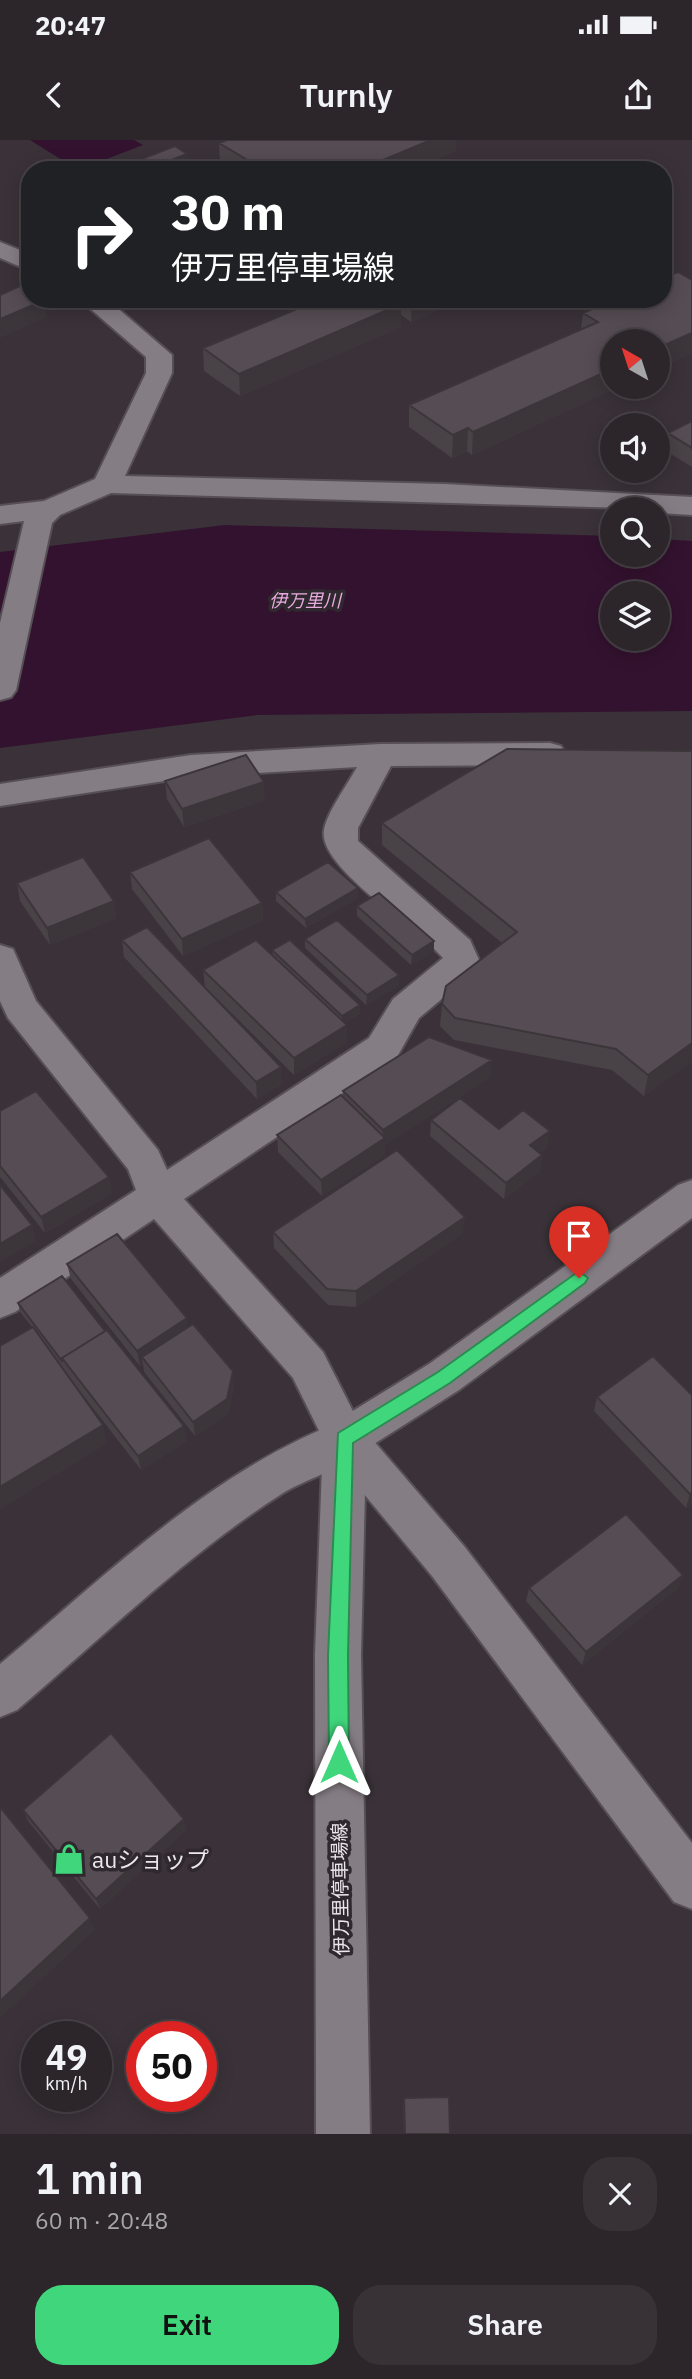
<!DOCTYPE html>
<html lang="en">
<head>
<meta charset="utf-8">
<style>
	:root { --surface:#2c262a; --page:#383236; --text:#f1f3f6; --muted:#a6a5a8; --line:#484347; --accent:#40d77c }
	body { margin:0; font-family:"IBM Plex Sans","Noto Sans JP",sans-serif; background:var(--page); color:var(--text); height:100vh; display:flex; flex-direction:column; font-size:26px; white-space:nowrap }
	* { box-sizing:border-box; margin:0 }
	p { font-size:23px; color:var(--muted) }
	.icon { flex:none; width:38px; height:38px; fill:none; stroke:currentColor; stroke-width:2; stroke-linecap:round; stroke-linejoin:round }
	.map { position:relative; height:1994px; overflow:hidden }
	.drawer { display:flex; flex-direction:column; background:var(--surface); flex:1 }
	.drawer>* { flex:none }
	.guide { position:absolute; left:21px; top:21px; width:651px; height:147px; border-radius:28px; box-shadow:0 4px 18px #0003,0 0 0 2px var(--line); background:#202124; color:#fff; overflow:hidden }
	.needle { width:46px; rotate:321deg }
	.fabs { position:absolute; left:600px; top:189px; display:grid; gap:14px }
	.fabs a { display:grid; place-items:center; width:70px; height:70px; border-radius:50%; background:var(--surface); box-shadow:0 4px 18px #0003,0 0 0 2px var(--line); font-size:35px }
	.speed { position:absolute; left:21px; top:1881px; display:flex; gap:14px; font-size:35px; font-weight:700; text-align:center }
	.speed>* { display:grid; place-content:center; width:91px; height:91px; border-radius:50%; background:var(--surface); box-shadow:0 4px 18px #0003,0 0 0 2px var(--line); line-height:1 }
	.speed small { font-size:18px; font-weight:400 }
	.speed .limit { border:10px solid #d22; background:#fff; color:#111 }
	.pin { position:absolute; display:grid; place-items:center; width:60px; height:60px; color:#fff; margin:-72px -30px; border-radius:50% 50% 50% 0; rotate:-45deg; box-shadow:0 0 7px #0007 }
	.pin .icon { rotate:45deg }
	.me { position:absolute; width:77px; margin:-38px; rotate:0deg; stroke-linejoin:round; filter:drop-shadow(0 0 5px #0008) }
	.turn { display:flex; align-items:center; gap:24px; height:147px; padding:0 35px; font-size:32px }
	.turn .icon { width:91px; height:91px; stroke-width:2.5 }
	.turn b { display:block; font-size:49px; line-height:60px }
	.round { display:grid; place-items:center; flex:none; width:74px; height:74px; border-radius:28px; background:var(--page) }
	.overview { display:flex; align-items:center; justify-content:space-between; height:119px; padding:0 35px }
	h1 { font-size:42px; font-weight:600; line-height:52px }
	.action { display:flex; gap:14px; margin-top:auto; padding:14px 35px }
	.action a { flex:1; height:80px; border-radius:28px; background:var(--accent); color:#111; font-size:28px; font-weight:600; line-height:80px; text-align:center }
	.action a+a { background:var(--page); color:var(--text) }
	.status { display:flex; justify-content:space-between; align-items:center; height:49px; padding:0 35px; background:var(--surface); direction:ltr }
	.status svg { height:19px; fill:currentColor }
	header { display:flex; justify-content:space-between; align-items:center; height:91px; padding:0 35px; background:var(--surface); font-size:32px; font-weight:600 }
	.map>svg:first-child { display:block }
	.water { fill:#33122f; fill-rule:evenodd }
	.lines { fill:none; stroke-linecap:round; stroke-linejoin:round }
	.minor-casing { stroke:#564f55; stroke-width:4 }
	.tertiary-casing { stroke:#564f55; stroke-width:4 }
	.secondary-casing { stroke:#564f55; stroke-width:4 }
	.minor { fill:#857d84; fill-rule:evenodd }
	.tertiary { fill:#857d84; fill-rule:evenodd }
	.secondary { fill:#857d84; fill-rule:evenodd }
	.wall { fill:#494247 }
	.shaded-wall { fill:#3c363a }
	.building { fill:#554d53; stroke:#3c363a; stroke-width:2 }
	.route { fill:#40d77c; stroke:#2a8c51; stroke-width:2 }
	.labels { text-anchor:middle; dominant-baseline:central; stroke-width:7; stroke-linejoin:round; paint-order:stroke }
	.far-water-label { font-size:18px; font-style:italic; fill:#e8aade; stroke:#2f282e }
	.street-label { font-size:19px; fill:#ece7eb; stroke:#2f282e }
	.near-poi-label { font-size:23px; fill:#ece7eb; stroke:#2f282e; text-anchor:start }
</style>
</head>
<body>
<div class="status"><b>20:47</b><svg viewBox="0 0 49 12"><path d="M0 12V9h3v3zM5 12V6h3v6zM10 12V3h3v9zM15 12V0h3v12zM26 1h20v11H26zM47 4h2v5h-2z"/></svg></div>
<header><svg class="icon" aria-label="back" viewBox="0 0 24 24"><path d="M15 5l-7 7 7 7"/></svg>Turnly<svg class="icon" aria-label="share" viewBox="0 0 24 24"><path d="M12 15V3M7 8l5-5 5 5M5 13v7h14v-7"/></svg></header>
<div class="map">
<svg width="692" height="1994" viewBox="0 0 692 1994">
	<rect width="100%" height="100%" fill="#3a3238"/>
	<!-- water -->
	<path class="water" d="M30,0H134L143,5L78,30Z
		M225,385L612,396V415H658V399L692,401V571L257,575L0,608V412ZM612,453H658V499H612Z"/>
	<g class="lines">
		<defs>
			<path id="minor" d="M0,102L30,114V131L0,118Z
				M79,159H107L172,215V233L125,336L445,344L692,357V375L658,373V369L111,353L60,375L52,383L16,550L11,557L0,560V483L24,381L0,384V366L44,361L95,339L146,233V217Z
				M550,603L561,606L566,614L561,622L550,625L391,626L358,688V701L470,800L480,822L475,831L419,878L397,917L184,1059L323,1212L360,1285L464,1406L692,1703V1769L674,1762L432,1436L330,1313L293,1238L154,1079L15,1172L0,1178V1138L136,1050L128,1029L8,878L0,861V805L13,809L36,861L158,1010L167,1030L369,898L393,859L443,818C419,789 317,727 324,690C327,672 348,644 357,627L191,637L0,666V644L191,615L380,604Z"/>
			<path id="tertiary" d="M345,1280L360,1285L367,1299C353,1329 306,1337 280,1355C185,1416 102,1498 17,1570L0,1577V1524C107,1435 213,1329 345,1280Z"/>
			<path id="secondary" d="M692,1040V1078L459,1250L366,1309L361,1515L370,1994H316L315,1515L323,1299L330,1285L429,1224L678,1045Z"/>
		</defs>
		<!-- minor casing -->
		<use href="#minor" class="minor-casing"/>
		<!-- tertiary casing -->
		<use href="#tertiary" class="tertiary-casing"/>
		<!-- secondary casing -->
		<use href="#secondary" class="secondary-casing"/>
		<!-- minor -->
		<use href="#minor" class="minor"/>
		<!-- tertiary -->
		<use href="#tertiary" class="tertiary"/>
		<!-- secondary -->
		<use href="#secondary" class="secondary"/>
	</g>
	<!-- wall -->
	<path class="wall" d="M219,3L456,11L410,30H228L220,25Z
		M692,140V213L472,315L467,311L452,318L409,287V265L581,190L583,173Z
		M321,159H464L411,182L401,175V187L240,256L204,231L203,208Z
		M692,281V327L666,311L668,293Z
		M692,611V921L644,956L612,930L454,900L440,886L442,864L502,803L382,705V683Z
		M165,641L265,660L184,687L167,659Z
		M130,732L262,763L263,780L183,816L132,749Z
		M17,743L114,761L116,778L50,805L20,761Z
		M358,748V758L306,788L276,761V752Z
		M357,766L434,811L411,825L357,776Z
		M305,799L399,835V845L366,865L305,808Z
		M122,800L282,944L257,959L124,817Z
		M272,810L360,865V874L345,883L347,885V902L294,935L205,847L203,830L273,816Z
		M490,937L385,1005V1015L322,1056L278,1012L277,995L343,958V951Z
		M0,971L112,1053L45,1093L0,1037Z
		M431,980L499,989L547,1008L540,1013L542,1015L540,1031L504,1059L430,996Z
		M273,1092L463,1093L356,1167L328,1165L274,1108Z
		M67,1124L188,1187L234,1246L228,1274L195,1296L144,1232L143,1224L140,1226L71,1139Z
		M18,1163L187,1301L141,1330L72,1241L107,1303L0,1369V1206L32,1187L20,1172Z
		M692,1255V1363L686,1368L594,1271L597,1257Z
		M683,1435L678,1448L582,1525L526,1461L529,1448Z
		M23,1670L187,1689L100,1769L28,1681Z
		M404,1958L450,1994H404L403,1965Z"/>
	<!-- shaded-wall -->
	<path class="shaded-wall" d="M431,0H457L456,11L410,30H359Z
		M187,14L188,23L171,30H146Z
		M413,159H464L411,182L412,160Z
		M45,160L47,177L0,198V179Z
		M401,164V187L240,256L239,234Z
		M692,193V213L658,229V208Z
		M612,229V247H619L472,315L473,292Z
		M468,288L467,311L452,318L453,295Z
		M264,642L265,660L184,687L182,669Z
		M358,748V758L306,788L305,779Z
		M114,761L116,778L50,805L47,788Z
		M262,763L263,780L183,816L182,799Z
		M434,801V811L411,825L412,815Z
		M399,835V845L366,865L367,855Z
		M360,865V874L342,885V876Z
		M347,885V902L294,935V918Z
		M692,903V921L644,956L648,935Z
		M492,920L490,937L385,1005V1015L322,1056L321,1040L383,1000V990Z
		M281,927L282,944L257,959L256,942Z
		M550,991L547,1008L528,1022L530,1005Z
		M542,1015L540,1031L504,1059L506,1043Z
		M109,1037L112,1053L45,1093L41,1077Z
		M465,1077L463,1093L356,1167V1151Z
		M32,1085L36,1101L0,1122V1104Z
		M187,1178L189,1194L142,1217L143,1224L140,1226L137,1211Z
		M233,1231L234,1246L228,1274L195,1296L193,1282Z
		M103,1285L107,1303L0,1369V1347Z
		M184,1286L187,1301L141,1330L138,1316Z
		M692,1353V1363L686,1368L690,1354Z
		M683,1435L678,1448L582,1525L586,1512Z
		M184,1679L187,1689L100,1769L96,1759Z
		M90,1778L95,1790L0,1878V1861Z"/>
	<!-- building -->
	<path class="building" d="M227,0H431L359,30H264L219,3Z
		M175,6L187,14L146,30H113Z
		M678,132L692,140V193L658,208V201H612V229L473,292L468,288L453,295L409,265L598,182L583,173L615,159H663V138Z
		M22,145L30,150V159L45,160L0,179V155Z
		M321,159H393L401,164L239,234L203,208Z
		M692,281V308L668,293Z
		M507,609L692,611V903L648,935L616,909L455,878L442,864L446,846L517,792L382,683Z
		M246,615L264,642L182,669L165,641Z
		M209,698L262,763L182,799L130,732Z
		M83,717L114,761L47,788L17,743Z
		M328,722L358,748L305,779L276,752Z
		M379,753L434,801L412,815L357,766Z
		M337,780L399,835L367,855L305,799Z
		M147,787L281,927L256,942L122,800Z
		M256,800L347,885L294,918L203,830Z
		M290,800L360,865L342,876L272,810Z
		M429,897L492,920L383,990L343,951Z
		M36,951L109,1037L41,1077L0,1026V971Z
		M341,955L385,998L321,1040L277,995Z
		M460,958L499,989L523,970L550,991L530,1005L542,1015L506,1043L431,980Z
		M397,1010L465,1077L356,1151L327,1149L273,1092Z
		M0,1045L32,1085L0,1104Z
		M117,1094L187,1178L137,1211L67,1124Z
		M62,1136L105,1191L62,1218L63,1220L62,1221L18,1163Z
		M193,1184L233,1231L227,1259L193,1282L142,1217Z
		M33,1187L103,1285L0,1347V1206Z
		M107,1190L184,1286L138,1316L62,1218Z
		M653,1216L692,1255V1353L690,1354L597,1257Z
		M626,1374L683,1435L586,1512L529,1448Z
		M111,1593L184,1679L96,1759L23,1670Z
		M0,1667L90,1778L0,1861Z
		M449,1957L450,1994H405L404,1958Z"/>
	<!-- route -->
	<path class="route" d="M579,1131L588,1138L585,1143L450,1243L353,1303L348,1516L349,1622L346,1629L339,1632L332,1629L329,1622L328,1516L338,1293L438,1232Z"/>
	<!-- icons -->
	<defs>
		<symbol id="shop-bare" viewBox="-9 -9 18 18"><path d="M-5-2.5h2.3a2.7 3.5 0 0 1 5.4 0H5L5.5 6h-11ZM-1.5-2.5h3a1.5 2.3 0 0 0-3 0Z" fill="#40d77c" stroke="#2f282e" stroke-width="2.5" paint-order="stroke"/></symbol>
	</defs>
	<g fill-rule="evenodd">
		<use href="#shop-bare" x="47" y="1697" width="44" height="44"/>
	</g>
	<g class="labels">
		<!-- far-water labels -->
		<g class="far-water-label">
			<text x="305" y="460">伊万里川</text>
		</g>
		<!-- street labels -->
		<g class="street-label">
			<text transform="translate(340 1749) rotate(-91)">伊万里停車場線</text>
		</g>
		<!-- near-poi labels -->
		<g class="near-poi-label">
			<text x="92" y="1719">auショップ</text>
		</g>
	</g>
</svg>
<div class="fabs">
<a><svg class="needle" viewBox="-14 -14 28 28"><path d="M0-13l5 13h-10z" fill="#e53935"/><path d="M0 13l5-13h-10z" fill="#a6a5a8"/></svg></a>
<a><svg class="icon" aria-label="sound" viewBox="0 0 24 24"><path d="M4 9h4l5-4v14l-5-4H4zM17 9q2 3 0 6"/></svg></a>
<a><svg class="icon" aria-label="search" viewBox="0 0 24 24"><circle cx="10" cy="10" r="6"/><path d="M15 15l6 6"/></svg></a>
<a><svg class="icon" aria-label="layers" viewBox="0 0 24 24"><path d="M12 4l9 5-9 5-9-5zM3 14l9 5 9-5"/></svg></a>
</div>
<div class="speed"><div>49<small>km/h</small></div><div class="limit">50</div></div>
<div class="pin" style="left:579px;top:1138px;background:#d93025"><svg class="icon" aria-label="arrive" viewBox="0 0 24 24"><path d="M6 21V4h12l-3 4 3 4H6"/></svg></div>
<svg class="me" style="left:339px;top:1622px" viewBox="-20 -20 40 40"><path d="M0-17L14 15 0 8-14 15z" fill="#40d77c" stroke="#fff" stroke-width="4"/></svg>
<div class="guide">
<div class="turn"><svg class="icon" aria-label="right" viewBox="0 0 24 24"><path d="M7 20v-9h11M14 6l5 5-5 5"/></svg><div><b>30 m</b>伊万里停車場線</div></div>
</div>
</div>
<section class="drawer">
<div class="overview"><div><h1>1 min</h1><p>60 m · 20:48</p></div><a class="round"><svg class="icon" aria-label="close" viewBox="0 0 24 24"><path d="M6 6l12 12M18 6L6 18"/></svg></a></div>
<div class="action"><a>Exit</a><a>Share</a></div>
</section>
</body>
</html>
